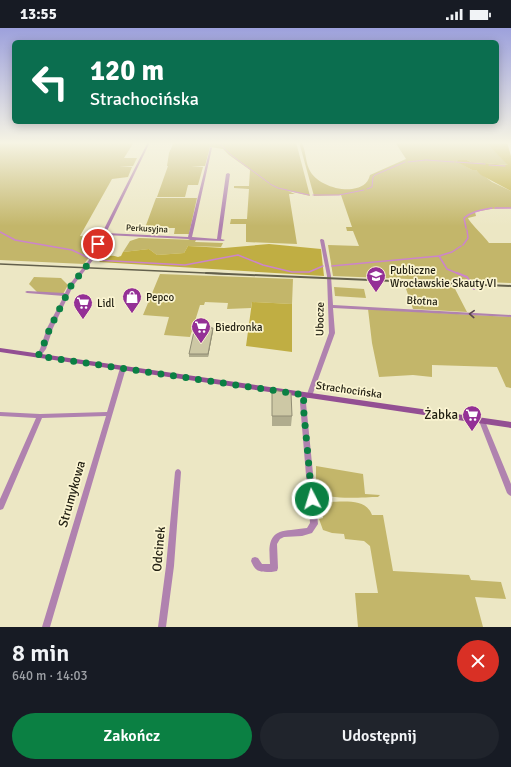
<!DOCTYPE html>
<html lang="pl">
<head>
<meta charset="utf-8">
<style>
	:root { --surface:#171b24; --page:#20242c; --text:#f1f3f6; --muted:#9ea1a6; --accent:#0b8043 }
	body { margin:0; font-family:Signika,sans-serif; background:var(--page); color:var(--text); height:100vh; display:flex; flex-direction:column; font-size:15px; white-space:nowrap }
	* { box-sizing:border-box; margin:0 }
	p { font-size:13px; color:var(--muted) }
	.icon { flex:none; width:22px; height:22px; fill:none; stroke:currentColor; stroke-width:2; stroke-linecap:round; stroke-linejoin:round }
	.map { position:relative; height:599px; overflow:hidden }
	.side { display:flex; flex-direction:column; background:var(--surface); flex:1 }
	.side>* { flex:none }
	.guide { position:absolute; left:12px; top:12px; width:487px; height:84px; border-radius:6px; box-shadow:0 2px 10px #0003; background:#0b6e4f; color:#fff; overflow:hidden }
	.pin { position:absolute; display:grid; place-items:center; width:34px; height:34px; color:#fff; margin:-17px; border:2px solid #fff; border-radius:50%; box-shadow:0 1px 4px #0007 }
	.me { position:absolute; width:44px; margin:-22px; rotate:355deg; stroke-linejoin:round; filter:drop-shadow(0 0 3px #0008) }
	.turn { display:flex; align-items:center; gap:14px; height:84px; padding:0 12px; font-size:18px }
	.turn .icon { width:52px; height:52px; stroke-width:2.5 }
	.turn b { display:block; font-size:28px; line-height:34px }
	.round { display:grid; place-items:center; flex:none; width:42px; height:42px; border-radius:21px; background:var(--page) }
	.overview { display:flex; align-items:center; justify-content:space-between; height:68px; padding:0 12px }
	h1 { font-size:24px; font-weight:600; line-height:30px }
	.button { display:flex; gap:8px; margin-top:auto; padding:8px 12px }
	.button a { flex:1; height:46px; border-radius:24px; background:var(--accent); color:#fff; font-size:16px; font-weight:600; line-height:46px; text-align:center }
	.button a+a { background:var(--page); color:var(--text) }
	.status { display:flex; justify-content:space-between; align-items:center; height:28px; padding:0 20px; background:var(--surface); direction:ltr }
	.status svg { height:11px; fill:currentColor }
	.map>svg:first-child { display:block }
	.green { fill:#c3b66a }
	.forest { fill:#c0ae43 }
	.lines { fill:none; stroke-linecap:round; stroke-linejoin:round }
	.stream-far2 { stroke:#cc84cb; stroke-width:1 }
	.stream-far1 { stroke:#cc84cb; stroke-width:1.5 }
	.stream { stroke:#cc84cb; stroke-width:2 }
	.minor { fill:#b082af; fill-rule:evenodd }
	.secondary { fill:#934f93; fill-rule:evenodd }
	.rail-far1 { stroke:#63604c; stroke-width:1.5 }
	.rail { stroke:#63604c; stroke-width:2 }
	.wall { fill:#b0ac8e }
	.shaded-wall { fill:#908c74 }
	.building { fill:#cdc8a5; stroke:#908c74 }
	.oneway { stroke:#5a4650 }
	.route { stroke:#0b8043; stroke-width:7; stroke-dasharray:0 12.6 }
	.labels { text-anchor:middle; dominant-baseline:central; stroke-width:3.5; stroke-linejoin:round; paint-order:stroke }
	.far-street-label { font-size:9px; fill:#201e11; stroke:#faf4d1 }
	.poi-label { font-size:11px; fill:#201e11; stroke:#faf4d1; text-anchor:start }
	.street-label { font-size:11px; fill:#201e11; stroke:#faf4d1 }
	.near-poi-label { font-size:13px; fill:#201e11; stroke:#faf4d1; text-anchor:end }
	.near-street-label { font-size:13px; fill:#201e11; stroke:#faf4d1 }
</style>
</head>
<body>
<div class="status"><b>13:55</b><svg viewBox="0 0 49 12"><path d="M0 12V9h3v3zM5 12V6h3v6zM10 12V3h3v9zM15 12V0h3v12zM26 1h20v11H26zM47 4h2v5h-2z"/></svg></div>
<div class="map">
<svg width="511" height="599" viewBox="0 0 511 599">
	<rect width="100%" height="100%" fill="#ece7c4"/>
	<!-- green -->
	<path class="green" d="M0,114H134L124,130H137L133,138L119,139H132L128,149L112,151L80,208L99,209L90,228L84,236L0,232Z
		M174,114H296L310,168L288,163L295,166H289L297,216L246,214V196H230L231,191H247L249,161L234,160V158H249L250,142L229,127L223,121L210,119L205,138H191L203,139L198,157H188L185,169H157L168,138H167L169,125Z
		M299,114H301C306,121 305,132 309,141C315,155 337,163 352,161C362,159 367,157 370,147L406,131L395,114H485L509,137L471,134L467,132L458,134L472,142H476L492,154L511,163V180L491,181L475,184L476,188L468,190C470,195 484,208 489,215H511V255L333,248L328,217L359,218L353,203H347L346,199H352L341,167L314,168Z
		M156,170H197L189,206H174L175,200H145Z
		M139,210L196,212L195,214L223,215L221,219L188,218L184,225L157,227L149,221L123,224L130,213Z
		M160,246L293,251L292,276L252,274L251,280L227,281L228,275L205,274L204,277H200L190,309L164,307L169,289L143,287Z
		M34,249L61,250L68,257L63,266L37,264L29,256Z
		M404,255L453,257L467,284L413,281Z
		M334,259L364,261L366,270L335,268Z
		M368,281L511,289V360L506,359L497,339L432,337V349L413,347L379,349L372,315Z
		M316,438L363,446L365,466L380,467L378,469C363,469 328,473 316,463Z
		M328,474C343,474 366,470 372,487H383L393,543L469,547L471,552L501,554L506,571L475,569L483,599H358L355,565H378L370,518L364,513L345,511L344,506L332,505L323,502L319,491L323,490L322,482L329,477Z"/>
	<!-- forest -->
	<path class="forest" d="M485,114H507L511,128V163L481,147L476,142H472L457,134L458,132H467L471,134L508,137Z
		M269,216L321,221L324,248L99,234C106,229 109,226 118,229L121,228L123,224L149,221L157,227L184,225L188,218L224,220Z
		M252,274L292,276V324L246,318Z"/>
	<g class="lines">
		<!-- stream-far2 -->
		<path class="stream-far2" d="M218,114L231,127L269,155
			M408,134L426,132L454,134
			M456,134L485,136
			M489,137L505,138
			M270,156L278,160L309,167
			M367,161L372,159L373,149L375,147L405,134
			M313,167H339L364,162"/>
		<!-- stream-far1 -->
		<path class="stream-far1" d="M495,180H511
			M466,200L464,190C472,183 482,182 492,180
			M0,204L15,212L72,222L89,230
			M463,217L468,210L467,202
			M439,228L447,241L459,246
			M95,232L185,237L238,227L263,237L292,244H309L323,238
			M332,238L439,228L452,224L461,218"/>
		<!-- stream -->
		<path class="stream" d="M457,245L467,249L471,255
			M472,258L474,261"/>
		<!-- minor -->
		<path class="minor" d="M148,114H150L106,205L188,209L210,120L211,119L212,120L192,209L217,211L226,146L228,145L230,146L221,211L225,212L223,213L190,212L188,211L105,207L93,232L73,258L53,300L46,321L40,329H36L35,328L40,321L47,300L64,268L27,265L25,264L27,263L65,265L69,257L89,232L102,207L101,206L102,205Z
			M321,211H322L324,212L331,248L333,277L511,287V289L333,280L335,305L312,368L311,369L307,370L306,375L318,496L312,505L302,508L284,509L280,511L277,516L278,540L277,543C273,544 270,544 267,544C257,544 255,542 251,533L252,530L255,529L258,530L262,536H270C269,518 267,503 291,502C296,501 301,501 307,500L310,495L300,375L303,366H307L329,305L327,248L320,212Z
			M123,338L125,339L126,340L50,599H42L106,388L42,390L4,479L3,481L0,482V471L36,390L0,388V384L40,386L107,384L120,340L121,339Z
			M480,391H484L485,393L511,456V468L509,467L507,465L479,393Z
			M178,441L180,442L181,444L174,538L166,599H158L166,538L175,444L176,442Z"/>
		<!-- secondary -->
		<path class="secondary" d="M0,320L511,394V400L0,324Z"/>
		<!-- rail-far1 -->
		<path class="rail-far1" d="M0,236L229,246"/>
		<!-- rail -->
		<path class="rail" d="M206,245L511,258"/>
	</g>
	<!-- wall -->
	<path class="wall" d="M213,303L208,329H189V326Z
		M272,362L292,388L291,398H272Z"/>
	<!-- shaded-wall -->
	<path class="shaded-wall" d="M213,300V303L208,329V326Z"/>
	<!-- building -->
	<path class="building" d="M195,299L213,300L208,326H189Z
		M272,362L291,365L292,388H272Z"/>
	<!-- one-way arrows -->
	<defs><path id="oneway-chevron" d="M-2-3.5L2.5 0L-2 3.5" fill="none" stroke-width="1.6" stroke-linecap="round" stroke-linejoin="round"/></defs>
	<use class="oneway" href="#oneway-chevron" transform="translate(472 286) rotate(-177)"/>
	<!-- sky -->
	<linearGradient id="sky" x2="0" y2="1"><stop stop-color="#9da1dc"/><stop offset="0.58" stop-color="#f6f4e4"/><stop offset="1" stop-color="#f6f4e4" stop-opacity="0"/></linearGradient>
	<rect width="511" height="198" fill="url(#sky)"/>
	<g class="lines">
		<!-- route -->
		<path class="route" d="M98,216L91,232L71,258L50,300L42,321L38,328L305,367L303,375L312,471"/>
	</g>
	<!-- icons -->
	<defs>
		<symbol id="school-pin" viewBox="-11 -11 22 30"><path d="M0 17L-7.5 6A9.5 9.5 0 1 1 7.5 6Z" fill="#943096" stroke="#faf4d1"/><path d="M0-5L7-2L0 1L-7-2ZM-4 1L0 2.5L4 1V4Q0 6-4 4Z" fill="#fff"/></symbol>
		<symbol id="shop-pin" viewBox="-11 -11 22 30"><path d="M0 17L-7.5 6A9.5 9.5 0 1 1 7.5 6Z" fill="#943096" stroke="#faf4d1"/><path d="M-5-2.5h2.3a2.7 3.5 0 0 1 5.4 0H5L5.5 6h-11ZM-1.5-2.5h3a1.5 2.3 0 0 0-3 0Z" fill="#fff"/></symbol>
		<symbol id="supermarket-pin" viewBox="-11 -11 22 30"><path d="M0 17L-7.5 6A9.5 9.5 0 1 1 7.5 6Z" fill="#943096" stroke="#faf4d1"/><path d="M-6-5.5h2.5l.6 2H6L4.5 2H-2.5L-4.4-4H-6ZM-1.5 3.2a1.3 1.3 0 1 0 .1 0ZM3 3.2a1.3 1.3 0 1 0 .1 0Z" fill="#fff"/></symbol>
	</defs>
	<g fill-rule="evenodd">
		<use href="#school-pin" x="365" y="237" width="22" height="30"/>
		<use href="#shop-pin" x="121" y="258" width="22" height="30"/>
		<use href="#supermarket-pin" x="72" y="264" width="22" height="30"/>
		<use href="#supermarket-pin" x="190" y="288" width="22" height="30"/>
		<use href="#supermarket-pin" x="461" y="376" width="22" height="30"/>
	</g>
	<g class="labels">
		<!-- far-street labels -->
		<g class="far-street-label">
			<text transform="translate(147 201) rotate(3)">Perkusyjna</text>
		</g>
		<!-- poi labels -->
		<g class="poi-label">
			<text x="390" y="242">Publiczne<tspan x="390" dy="13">Wrocławskie Skauty VI</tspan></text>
			<text x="146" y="269">Pepco</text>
			<text x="97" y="275">Lidl</text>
			<text x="215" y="299">Biedronka</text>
		</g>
		<!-- street labels -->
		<g class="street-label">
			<text transform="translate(422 273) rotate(3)">Błotna</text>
			<text transform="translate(320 291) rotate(-89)">Ubocze</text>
			<text transform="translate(349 362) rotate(8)">Strachocińska</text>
		</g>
		<!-- near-poi labels -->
		<g class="near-poi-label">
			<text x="458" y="387">Żabka</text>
		</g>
		<!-- near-street labels -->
		<g class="near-street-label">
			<text transform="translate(72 466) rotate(-74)">Strumykowa</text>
			<text transform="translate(159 521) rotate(-85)">Odcinek</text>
		</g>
	</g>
</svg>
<div class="pin" style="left:98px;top:216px;background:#d93025"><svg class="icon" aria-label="arrive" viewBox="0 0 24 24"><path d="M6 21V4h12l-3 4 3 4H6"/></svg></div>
<svg class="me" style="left:312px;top:471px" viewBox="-20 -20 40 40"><circle r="17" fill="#0b8043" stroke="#fff" stroke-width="3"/><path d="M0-11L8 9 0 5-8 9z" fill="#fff"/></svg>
<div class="guide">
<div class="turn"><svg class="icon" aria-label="left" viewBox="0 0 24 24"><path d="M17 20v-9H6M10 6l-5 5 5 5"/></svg><div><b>120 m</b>Strachocińska</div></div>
</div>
</div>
<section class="side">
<div class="overview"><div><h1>8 min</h1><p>640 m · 14:03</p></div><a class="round" style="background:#d93025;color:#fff"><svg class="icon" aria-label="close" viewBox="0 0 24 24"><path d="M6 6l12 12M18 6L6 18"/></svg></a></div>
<div class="button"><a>Zakończ</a><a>Udostępnij</a></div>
</section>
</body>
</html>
